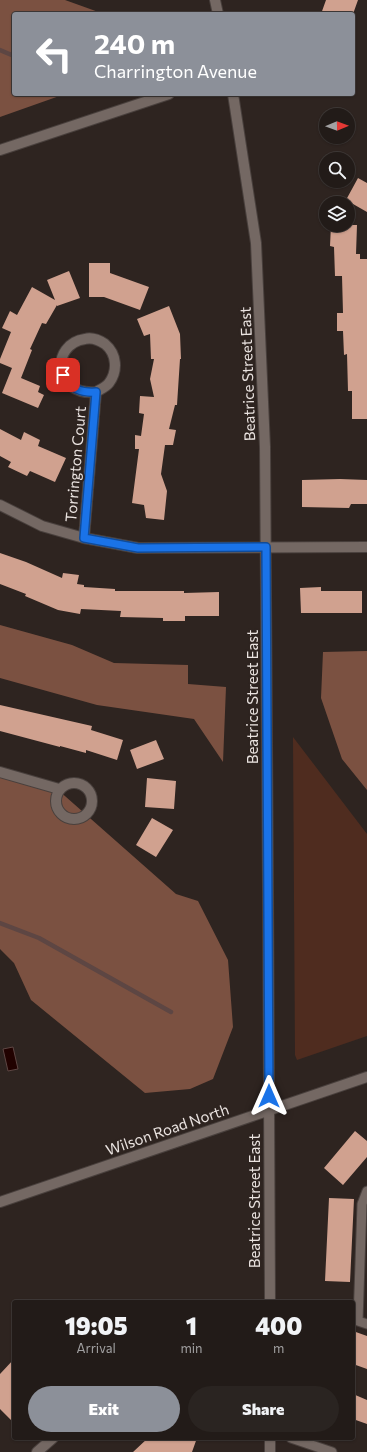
<!DOCTYPE html>
<html lang="en">
<head>
<meta charset="utf-8">
<style>
	:root { --surface:#221b18; --page:#2a2421; --text:#f1f3f6; --muted:#a2a1a2; --line:#3f3937; --accent:#8c9099 }
	body { margin:0; font-family:Commissioner,sans-serif; background:var(--page); color:var(--text); height:100vh; display:flex; flex-direction:column; font-size:15px; white-space:nowrap }
	* { box-sizing:border-box; margin:0 }
	p { font-size:13px; color:var(--muted) }
	.icon { flex:none; width:22px; height:22px; fill:none; stroke:currentColor; stroke-width:2; stroke-linecap:round; stroke-linejoin:round }
	.map { position:relative; flex:1; overflow:hidden }
	.drawer { position:absolute; left:12px; top:1300px; width:343px; height:140px; display:flex; flex-direction:column; background:var(--surface); border-radius:4px; box-shadow:0 1px 3px #0004,0 0 0 1px var(--line) }
	.drawer>* { flex:none }
	.hud { position:absolute; left:12px; top:12px; width:343px; height:84px; border-radius:4px; box-shadow:0 1px 3px #0004,0 0 0 1px var(--line); background:#8c9099; color:#fff; overflow:hidden }
	.needle { width:26px; rotate:89deg }
	.buttons { position:absolute; left:319px; top:108px; display:grid; gap:8px }
	.buttons a { display:grid; place-items:center; width:36px; height:36px; border-radius:50%; background:var(--surface); box-shadow:0 1px 3px #0004,0 0 0 1px var(--line); font-size:20px }
	.pin { position:absolute; display:grid; place-items:center; width:34px; height:34px; color:#fff; margin:-17px; border-radius:8px; box-shadow:0 2px 6px #0006 }
	.me { position:absolute; width:44px; margin:-22px; rotate:0deg; stroke-linejoin:round; filter:drop-shadow(0 0 3px #0008) }
	.turn { display:flex; align-items:center; gap:14px; height:84px; padding:0 16px; font-size:18px }
	.turn .icon { width:52px; height:52px; stroke-width:2.5 }
	.turn b { display:block; font-size:28px; line-height:34px }
	.eta { display:flex; justify-content:space-evenly; align-items:center; height:68px; text-align:center }
	.eta b { font-size:24px; font-weight:800; line-height:28px }
	.action { display:flex; gap:8px; margin-top:auto; padding:8px 16px }
	.action a { flex:1; height:46px; border-radius:24px; background:var(--accent); color:#fff; font-size:16px; font-weight:800; line-height:46px; text-align:center }
	.action a+a { background:var(--page); color:var(--text) }
	.map>svg:first-child { display:block }
	.green { fill:#4f2c1f }
	.forest { fill:#7b5141 }
	.water { fill:#210200; stroke:#5d4643 }
	.lines { fill:none; stroke-linecap:round; stroke-linejoin:round }
	.stream { stroke:#5d4643; stroke-width:4.5 }
	.building { fill:#d0a18f }
	.lane-casing { stroke:#49403d; stroke-width:11 }
	.street-casing { stroke:#49403d; stroke-width:12 }
	.secondary-casing { stroke:#49403d; stroke-width:12 }
	.lane { stroke:#746863; stroke-width:9 }
	.street { stroke:#746863; stroke-width:10 }
	.secondary { stroke:#746863; stroke-width:10 }
	.route-casing { stroke:#114b97; stroke-width:10 }
	.route { stroke:#1a73e8; stroke-width:7 }
	.labels { text-anchor:middle; dominant-baseline:central; stroke-width:4; stroke-linejoin:round; paint-order:stroke }
	.street-label { font-size:15px; fill:#eae3e0; stroke:#2e2420 }
</style>
</head>
<body>
<div class="map">
<svg width="367" height="1452" viewBox="0 0 367 1452">
	<rect width="100%" height="100%" fill="#2e2420"/>
	<!-- green -->
	<path class="green" d="M293,737L367,834V1036L297,1060L295,1055Z"/>
	<!-- forest -->
	<path class="forest" d="M0,0H65L104,14H14V94H65L0,117Z
		M0,625L72,645L114,663L188,665V684L226,687L223,762L194,719L97,705L0,678Z
		M367,651V790L342,759L321,698L323,652Z
		M0,773L57,789L176,894L198,901L228,960L233,1027L213,1079L190,1089L145,1093L31,1000L14,963L0,949Z"/>
	<!-- water -->
	<path class="water" d="M13,1047L18,1069L8,1071L3,1049Z"/>
	<g class="lines">
		<!-- stream -->
		<path class="stream" d="M0,50L14,56
			M0,923L39,938L171,1012"/>
	</g>
	<!-- building -->
	<path class="building" d="M326,0H358L353,14H321Z
		M358,178L367,183V212L346,200Z
		M331,225H357L356,254H360V259H367V419H352V391H348L347,354L344,355L343,331H337V313H343L342,276H335L334,247L330,246Z
		M89,263H110V273L149,287L140,310L104,297H89Z
		M69,271L80,298L57,306V305L46,324L42,323L30,349L32,350L21,378L40,386L38,392L44,395L38,408L2,393L12,368L0,363V359L11,332L2,328L10,311L17,315L32,287L55,300L47,280Z
		M169,306L180,334L181,359H180L177,405H175L169,429L176,430L173,445H165L161,474L167,491L164,520L146,518L144,505L132,503L139,449H135V435L141,436L144,414L139,413L140,396L154,397L150,379L154,359H151L150,334L144,336L137,319Z
		M0,429L21,440L24,432L40,440L38,446L66,458L55,482L30,471L27,476L8,467L11,462L0,456Z
		M340,479L367,480V504H351L349,508L302,507V480Z
		M0,553L26,562L62,578L63,573L79,575L77,584L84,585V587L115,589V591H184V593L219,592V616H185V621H163V618L120,617L121,611L81,609L80,614L58,610L25,596L26,594L0,584Z
		M321,587V591H362V613H301L300,588Z
		M0,705L92,726L91,730L123,740L117,760L86,750V753L60,746V747L0,731Z
		M156,740L164,759L137,769L130,750Z
		M147,778L176,781L174,809L145,807Z
		M152,818L173,830L156,857L136,845Z
		M355,1131L367,1141V1157L343,1185L324,1168Z
		M329,1198L354,1199L350,1282L325,1281Z
		M353,1331L367,1336V1369L353,1364Z
		M14,1359V1423L0,1409V1374Z
		M353,1394L367,1400V1424L353,1419Z
		M148,1438H197L192,1452H133Z"/>
	<g class="lines">
		<defs>
			<path id="lane" d="M367,1191L362,1204L358,1321L367,1324
				M291,1438L332,1452"/>
			<path id="street" d="M0,505L42,526L84,538L138,548L367,547
				M84,538L96,392C53,396 50,344 85,339C92,337 99,340 105,344C117,354 118,371 109,383C106,387 101,389 96,392
				M0,772L59,789
				M56 801a18 18 0 1 1 36 0a18 18 0 1 1-36 0Z
				M37,1452L53,1438"/>
			<path id="secondary" d="M215,0L218,14
				M233,94L256,243L265,447L268,890L270,1302
				M0,150L169,94
				M0,1202L367,1077
				M270,1452V1438"/>
		</defs>
		<!-- lane casing -->
		<use href="#lane" class="lane-casing"/>
		<!-- street casing -->
		<use href="#street" class="street-casing"/>
		<!-- secondary casing -->
		<use href="#secondary" class="secondary-casing"/>
		<!-- lane -->
		<use href="#lane" class="lane"/>
		<!-- street -->
		<use href="#street" class="street"/>
		<!-- secondary -->
		<use href="#secondary" class="secondary"/>
	</g>
	<g class="lines">
		<defs>
			<path id="route" d="M63,375C71,389 81,393 96,392L84,538L138,548L266,547L269,1096"/>
		</defs>
		<!-- route casing -->
		<use href="#route" class="route-casing"/>
		<!-- route -->
		<use href="#route" class="route"/>
	</g>
	<g class="labels">
		<!-- street labels -->
		<g class="street-label">
			<text transform="translate(247 374) rotate(-92)">Beatrice Street East</text>
			<text transform="translate(75 464) rotate(-85)">Torrington Court</text>
			<text transform="translate(252 697) rotate(-90)">Beatrice Street East</text>
			<text transform="translate(167 1129) rotate(-19)">Wilson Road North</text>
			<text transform="translate(254 1201) rotate(-90)">Beatrice Street East</text>
		</g>
	</g>
</svg>
<div class="buttons">
<a><svg class="needle" viewBox="-14 -14 28 28"><path d="M0-13l5 13h-10z" fill="#e53935"/><path d="M0 13l5-13h-10z" fill="#a2a1a2"/></svg></a>
<a><svg class="icon" aria-label="search" viewBox="0 0 24 24"><circle cx="10" cy="10" r="6"/><path d="M15 15l6 6"/></svg></a>
<a><svg class="icon" aria-label="layers" viewBox="0 0 24 24"><path d="M12 4l9 5-9 5-9-5zM3 14l9 5 9-5"/></svg></a>
</div>
<div class="pin" style="left:63px;top:375px;background:#d93025"><svg class="icon" aria-label="arrive" viewBox="0 0 24 24"><path d="M6 21V4h12l-3 4 3 4H6"/></svg></div>
<svg class="me" style="left:269px;top:1096px" viewBox="-20 -20 40 40"><path d="M0-17L14 15 0 8-14 15z" fill="#1a73e8" stroke="#fff" stroke-width="4"/></svg>
<div class="hud">
<div class="turn"><svg class="icon" aria-label="left" viewBox="0 0 24 24"><path d="M17 20v-9H6M10 6l-5 5 5 5"/></svg><div><b>240 m</b>Charrington Avenue</div></div>
</div>
<section class="drawer">
<div class="eta">
<div><b>19:05</b><p>Arrival</p></div>
<div><b>1</b><p>min</p></div>
<div><b>400</b><p>m</p></div>
</div>
<div class="action"><a>Exit</a><a>Share</a></div>
</section>
</div>
</body>
</html>
